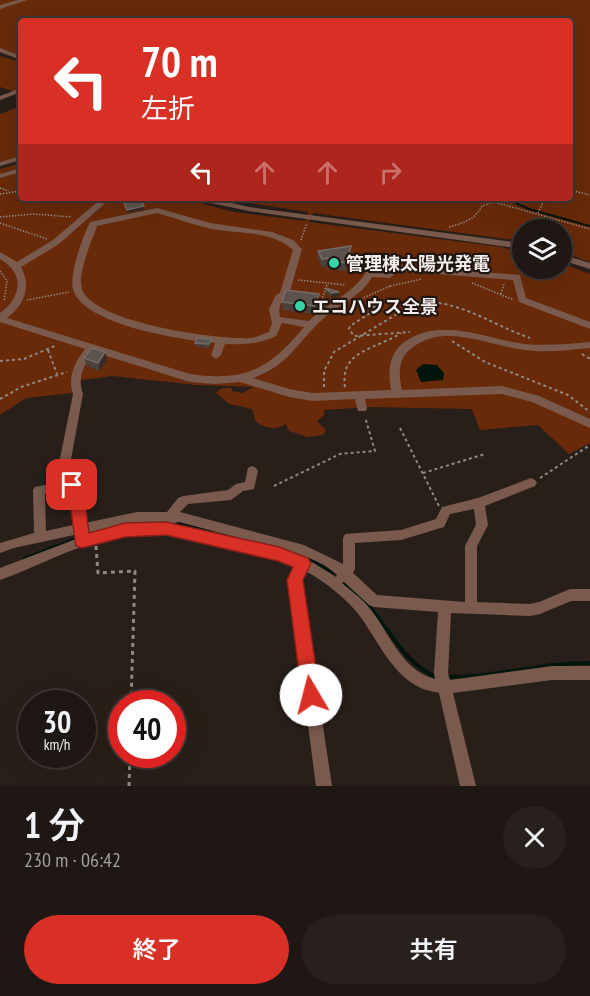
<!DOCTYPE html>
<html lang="ja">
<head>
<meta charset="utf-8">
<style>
	:root { --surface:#1f1714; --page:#27201d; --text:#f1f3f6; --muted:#a19fa0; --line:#3c3634; --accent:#d93025 }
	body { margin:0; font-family:"PT Sans Narrow","Noto Sans JP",sans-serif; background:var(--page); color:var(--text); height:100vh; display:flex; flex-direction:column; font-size:22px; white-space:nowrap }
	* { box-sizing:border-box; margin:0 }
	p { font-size:20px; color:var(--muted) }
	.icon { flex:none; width:33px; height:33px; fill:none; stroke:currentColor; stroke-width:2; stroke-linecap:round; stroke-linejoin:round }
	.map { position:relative; height:786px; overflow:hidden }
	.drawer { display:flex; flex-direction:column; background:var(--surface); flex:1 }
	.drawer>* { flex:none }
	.top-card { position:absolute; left:18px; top:18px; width:555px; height:183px; border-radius:6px; box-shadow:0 6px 24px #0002,0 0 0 2px var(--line); background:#d93025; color:#fff; overflow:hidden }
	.fabs { position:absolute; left:512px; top:219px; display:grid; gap:12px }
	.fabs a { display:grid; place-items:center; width:60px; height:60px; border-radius:50%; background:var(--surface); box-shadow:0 6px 24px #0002,0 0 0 2px var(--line); font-size:30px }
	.speed { position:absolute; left:18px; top:690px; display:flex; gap:12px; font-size:30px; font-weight:700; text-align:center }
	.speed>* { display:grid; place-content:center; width:78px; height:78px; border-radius:50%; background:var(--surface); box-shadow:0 6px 24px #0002,0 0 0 2px var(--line); line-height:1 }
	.speed small { font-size:15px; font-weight:400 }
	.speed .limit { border:9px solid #d22; background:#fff; color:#111 }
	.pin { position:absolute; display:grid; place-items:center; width:51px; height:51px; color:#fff; margin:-26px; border-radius:12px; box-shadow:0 3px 9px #0006 }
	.me { position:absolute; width:66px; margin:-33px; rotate:352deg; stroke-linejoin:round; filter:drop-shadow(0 0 4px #0008) }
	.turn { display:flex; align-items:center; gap:21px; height:126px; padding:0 24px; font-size:27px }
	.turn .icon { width:78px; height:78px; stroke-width:2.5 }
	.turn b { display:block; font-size:42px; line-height:51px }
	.lanes { display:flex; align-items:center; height:57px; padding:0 24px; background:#0003; justify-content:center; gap:30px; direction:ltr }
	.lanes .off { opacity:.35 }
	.round { display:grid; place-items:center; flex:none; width:63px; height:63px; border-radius:32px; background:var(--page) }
	.headline { display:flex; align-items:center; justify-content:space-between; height:102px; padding:0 24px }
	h1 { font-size:36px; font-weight:600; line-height:45px }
	.cta { display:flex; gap:12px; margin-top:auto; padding:12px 24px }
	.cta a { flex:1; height:69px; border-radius:36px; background:var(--accent); color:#fff; font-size:24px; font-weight:600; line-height:69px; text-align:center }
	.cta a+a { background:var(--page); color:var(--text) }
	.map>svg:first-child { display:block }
	.green { fill:#682a08 }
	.water { fill:#00160d }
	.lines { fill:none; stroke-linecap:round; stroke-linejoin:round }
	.stream-far1 { stroke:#00160d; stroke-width:2 }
	.stream { stroke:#00160d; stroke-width:4 }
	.path-far2 { stroke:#918884; stroke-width:1.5; stroke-dasharray:1.5 1.5; stroke-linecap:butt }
	.path-far1 { stroke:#918884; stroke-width:2; stroke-dasharray:3 3; stroke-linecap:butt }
	.path { stroke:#918884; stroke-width:3; stroke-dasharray:4 4; stroke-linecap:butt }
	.minor { fill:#795a4d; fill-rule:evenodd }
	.wall { fill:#4b403b }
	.shaded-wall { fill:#362b26 }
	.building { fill:#5d534e; stroke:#756b66; stroke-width:1.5 }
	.route { fill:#d93025; stroke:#8d1f18; stroke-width:1.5 }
	.poi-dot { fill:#36d4a7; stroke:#201611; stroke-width:2 }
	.labels { text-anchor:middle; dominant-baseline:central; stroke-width:4.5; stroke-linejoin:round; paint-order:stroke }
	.poi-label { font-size:18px; font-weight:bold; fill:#f5edea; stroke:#201611; text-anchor:start }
</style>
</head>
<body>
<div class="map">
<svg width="590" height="786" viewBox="0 0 590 786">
	<rect width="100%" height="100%" fill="#291f1a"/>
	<!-- green -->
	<path class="green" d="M0,0H590V262L561,252V230H522V241L313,213L309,222L501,247L522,252V268H561V263L590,274V443L569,454L538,425L480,430L472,409L369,407L324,410V415L317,421L326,430L323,435L308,437L289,431L286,424C276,431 265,428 256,422L252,409L229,404L216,393L222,388H231L232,391L242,393L254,387L196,385L113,376L74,381L73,393L26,398L0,415V169L21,163V198H182L234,212L305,221L308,212L217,198H570V21H21V60L0,52Z
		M0,56L21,62V94L0,87Z
		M21,106V157L0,162V114Z"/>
	<!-- water -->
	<path class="water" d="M423,364L437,365L444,373L443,380L421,382L416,370Z"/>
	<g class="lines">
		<!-- stream-far1 -->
		<path class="stream-far1" d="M504,198L529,209L590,226"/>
		<!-- stream -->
		<path class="stream" d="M171,523L209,530
			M129,524L143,522
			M307,557L335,573
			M24,559L102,529
			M342,580C352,590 363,599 372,610C393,635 405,663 436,677
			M446,677C495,678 541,662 590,663"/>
		<!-- path-far2 -->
		<path class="path-far2" d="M0,188L9,191
			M570,190L590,195
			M0,194L21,191
			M538,213L545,198
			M0,217L34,214L72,217
			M0,223L47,239
			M449,227C463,223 475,220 482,206L494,202L590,229
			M301,240L307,223
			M364,268L367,255
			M0,271L7,281L4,301
			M298,280L346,285
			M472,283L514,300
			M327,285L322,299L327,301
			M390,286L422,279
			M501,294L504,284
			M361,299L390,286
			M27,300L69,292"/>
		<!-- path-far1 -->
		<path class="path-far1" d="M324,300L327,301
			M355,301L375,307V310L350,326L349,329L354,336L410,332
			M452,341L485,362L568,395L590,412
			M48,350L57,374
			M582,354L590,359
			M0,361L24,359L57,345
			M324,387V371L334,352L417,302C459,299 492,325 530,338
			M345,387C339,350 377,349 401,333
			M0,399L21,387L67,372
			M400,428L439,506
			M423,473L485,454
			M540,478L590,445
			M274,486L340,454L375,451L365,417"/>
		<!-- path -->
		<path class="path" d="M96,546L98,573L135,571L131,704
			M129,786L130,754"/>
		<!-- minor -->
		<path class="minor" d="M18,0H27L0,9V5Z
			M0,48L21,56V60L0,52Z
			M21,88V92L0,100V96Z
			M21,156V160L0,166V162Z
			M21,168V172L0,178V174Z
			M102,198H111L59,244L21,267C32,287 24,305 7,318L190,374C246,382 269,369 304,327L282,323L276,336C259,344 244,345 225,344L221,355L216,359L211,355L215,343C183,340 82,325 73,289C69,274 83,236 90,222L157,208L210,223L272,232L293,240L302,249L289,295C281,303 278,303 280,317L309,321C327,303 352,295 366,272H388L397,265L520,275L526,298L590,322V329L519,302L513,280L399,271L390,278L372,277C361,297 339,304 323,319C297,342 290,365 253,378L289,389L313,393L391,390C388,373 388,355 403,343C440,315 485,339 525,344C546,346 568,344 590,342V348C568,350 546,353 525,350C489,346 449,324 416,345C398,355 398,372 402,390L502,386L539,396L590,419V428L532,402L502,394L365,399L367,408L366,411H358L355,399L313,401L289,397L240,382L214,384L190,382L94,352C84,364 77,378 83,394L67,481L72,480L79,483L81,486L85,523L137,512H167L178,498L183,496L228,490L236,484L245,482L248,468L252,466L256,468L258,471L254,489L243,491L231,500L188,504L180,512L304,545L343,564V538L345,534L401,530L436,519L442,507L478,498L531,478L535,480L537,483L535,486L485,506L488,525L477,546V602L530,604L539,602L570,589H590V601H571L540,614L530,616L451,613L448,673L450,680L552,666H590V680H552L453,693L476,786H460L439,693C432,691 423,690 417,686C390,671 377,639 359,615C348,600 322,579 305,571L301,580L332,786H316L289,580L295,567C274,557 252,553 229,548C186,537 151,528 107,539C70,548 36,567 0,580V568L76,539L74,535L14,548L0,553V543L34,533L33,490L35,487L55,483L73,394C67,377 75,362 85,349L0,322V313C22,297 25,273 0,259V252L17,262L53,240ZM157,213C175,218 193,225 212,229C239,234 271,230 293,250L280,293L276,295L269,309L272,323L269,332C263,334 257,337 251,338C219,340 93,323 82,289C77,273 92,241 97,226ZM70,490L73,525L46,531L45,494ZM474,509L476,525L465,546V602L377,595L353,573L355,569V543L401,540L444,527L450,514ZM137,522H164L169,524L179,522L278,548C236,539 183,521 140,523C122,524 103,530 86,536V533ZM279,549C299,554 321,560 337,575L336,577L307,559ZM344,582L369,605L374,607L438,612L434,673L435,679C400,670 389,630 367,605C360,597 350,590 342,583Z
			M195,198H210L249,207L522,243V249L249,211L196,200Z
			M561,254L590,263V269L561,260Z"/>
	</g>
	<!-- wall -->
	<path class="wall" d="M318,251L350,254L346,271L327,269V266L322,267L318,259Z
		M326,289L339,292V296L331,297L326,293Z
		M319,294L318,302L315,314L282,310V302Z
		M211,339V343L209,348L196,347L195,343Z
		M105,352L107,360L100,371L87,366L84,358Z"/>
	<!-- shaded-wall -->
	<path class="shaded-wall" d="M144,206L145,210L127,213V210Z
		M351,246L350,254L346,271L347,263Z
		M339,292V296L331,297L332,293Z
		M319,294L318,302L315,314V306Z
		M105,352L107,360L100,371L98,363Z"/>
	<!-- building -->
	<path class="building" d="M141,199L144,206L127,210L124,203Z
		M351,246L347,263L328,261L329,258L322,259L318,251Z
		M326,289H329L339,292L332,293Z
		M286,290L319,294L315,306L282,302Z
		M197,338L211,339L209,344L195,343Z
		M92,348L105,352L98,363L84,358Z"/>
	<!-- route -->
	<path class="route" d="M72,479L80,482L83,486L89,533L125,523L166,522L279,547L308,558L311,563L303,580L320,695L318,701L311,704L305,701L302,695L287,580L293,567L278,561L166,535L125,537L82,548L76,546L68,490L64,485L67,480Z"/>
	<!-- markers -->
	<g class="poi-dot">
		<circle cx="334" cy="263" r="6"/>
		<circle cx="300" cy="306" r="6"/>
	</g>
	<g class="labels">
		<!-- poi labels -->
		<g class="poi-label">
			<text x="346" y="263">管理棟太陽光発電</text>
			<text x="312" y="306">エコハウス全景</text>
		</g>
	</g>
</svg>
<div class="fabs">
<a><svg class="icon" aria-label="layers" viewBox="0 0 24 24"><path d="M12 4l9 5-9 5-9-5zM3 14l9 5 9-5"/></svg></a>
</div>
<div class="speed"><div>30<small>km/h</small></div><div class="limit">40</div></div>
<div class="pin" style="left:72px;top:485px;background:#d93025"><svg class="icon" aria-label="arrive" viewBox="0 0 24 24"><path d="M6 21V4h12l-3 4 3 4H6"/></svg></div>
<svg class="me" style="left:311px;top:695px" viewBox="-20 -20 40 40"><circle r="19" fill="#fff"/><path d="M0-13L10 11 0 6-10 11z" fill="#d93025"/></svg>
<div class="top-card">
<div class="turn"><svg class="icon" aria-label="left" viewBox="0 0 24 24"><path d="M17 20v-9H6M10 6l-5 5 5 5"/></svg><div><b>70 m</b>左折</div></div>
<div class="lanes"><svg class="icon" aria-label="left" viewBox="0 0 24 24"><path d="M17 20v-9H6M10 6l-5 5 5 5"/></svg><svg class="icon off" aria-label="ahead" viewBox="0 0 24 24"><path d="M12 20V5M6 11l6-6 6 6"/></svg><svg class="icon off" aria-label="ahead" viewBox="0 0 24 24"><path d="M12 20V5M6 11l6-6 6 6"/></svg><svg class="icon off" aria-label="right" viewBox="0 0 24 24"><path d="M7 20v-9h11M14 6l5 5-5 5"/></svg></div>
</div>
</div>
<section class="drawer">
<div class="headline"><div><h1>1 分</h1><p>230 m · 06:42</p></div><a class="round"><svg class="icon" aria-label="close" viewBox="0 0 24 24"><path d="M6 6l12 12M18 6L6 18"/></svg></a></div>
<div class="cta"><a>終了</a><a>共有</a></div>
</section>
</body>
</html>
